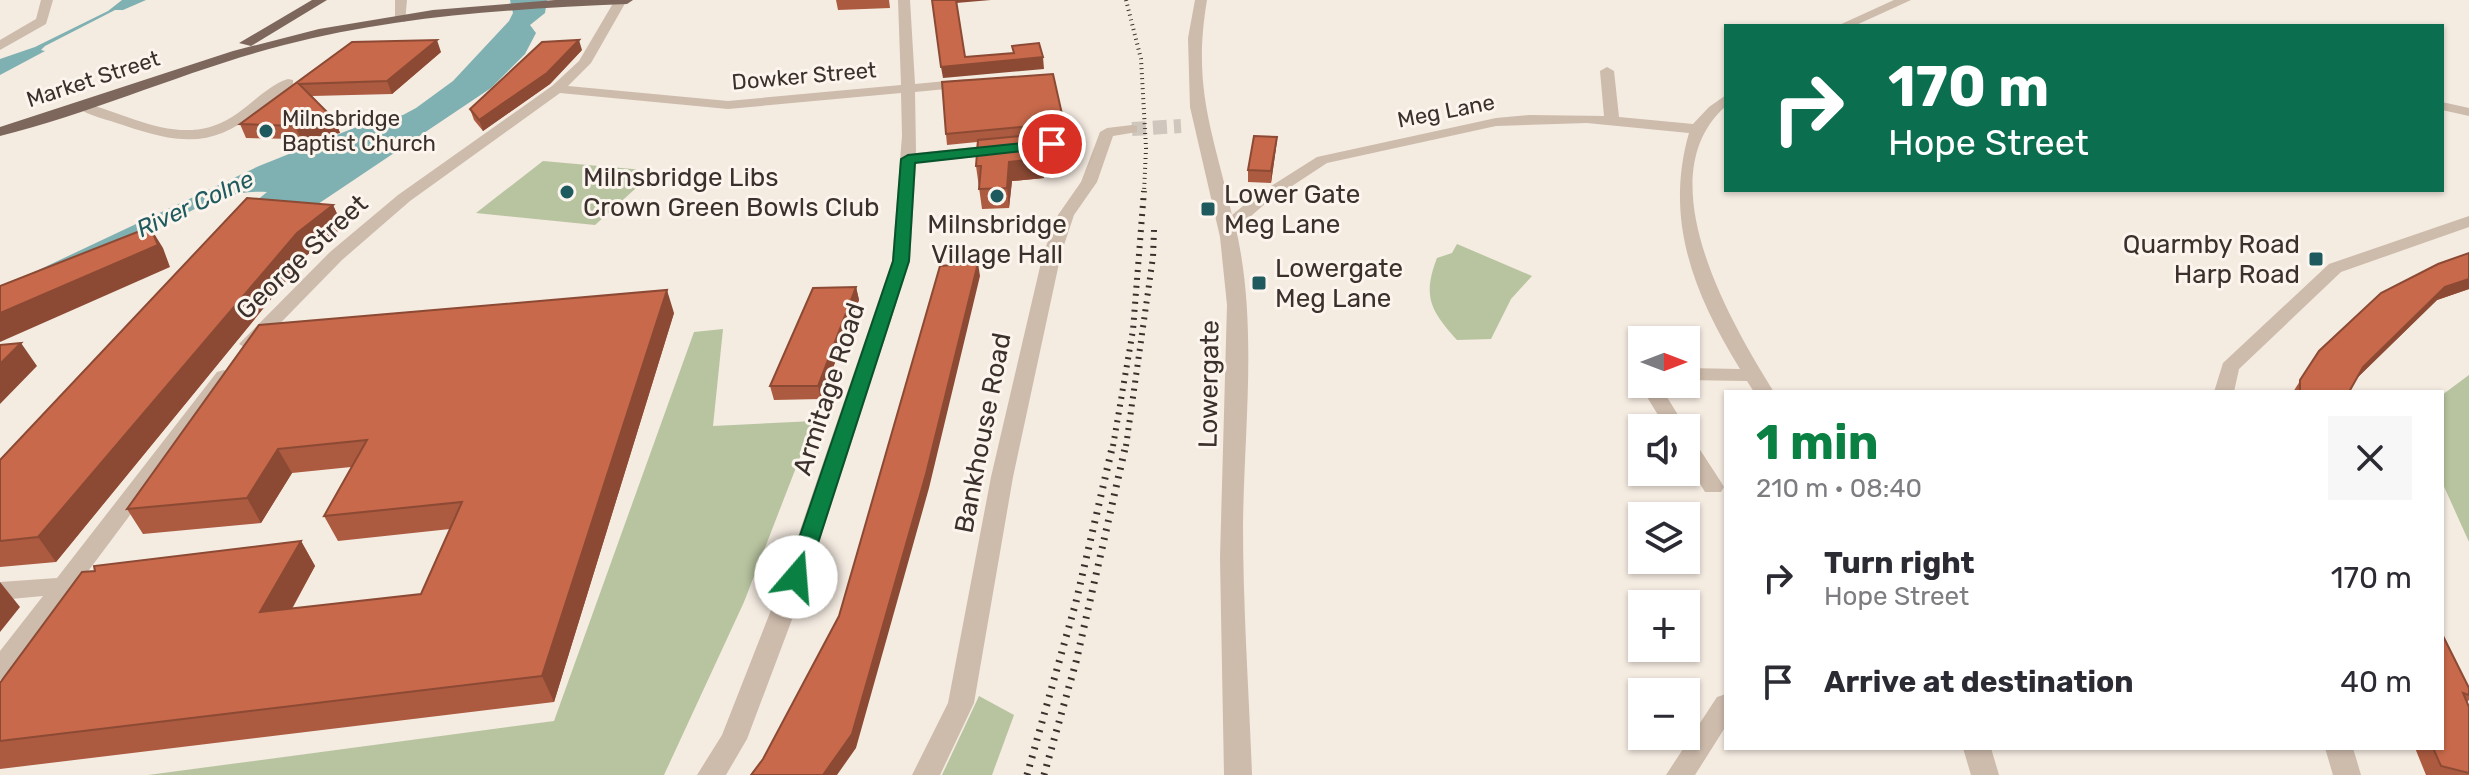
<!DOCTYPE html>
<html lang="en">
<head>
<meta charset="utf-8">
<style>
	:root { --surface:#fff; --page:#f7f7f7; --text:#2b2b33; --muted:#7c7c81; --accent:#0b8043 }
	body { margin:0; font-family:Rubik,sans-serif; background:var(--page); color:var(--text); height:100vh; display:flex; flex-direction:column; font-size:30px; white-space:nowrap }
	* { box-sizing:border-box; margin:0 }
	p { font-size:26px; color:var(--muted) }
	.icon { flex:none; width:44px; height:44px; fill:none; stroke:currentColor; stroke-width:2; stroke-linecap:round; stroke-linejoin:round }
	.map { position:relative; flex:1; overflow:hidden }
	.details { position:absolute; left:1724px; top:390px; width:720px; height:360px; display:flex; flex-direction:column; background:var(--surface); border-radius:0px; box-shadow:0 2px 6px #0004 }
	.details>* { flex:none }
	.banner { position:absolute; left:1724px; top:24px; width:720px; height:168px; border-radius:0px; box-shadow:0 2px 6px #0004; background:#0b6e4f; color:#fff; overflow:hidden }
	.needle { width:52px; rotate:90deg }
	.tools { position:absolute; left:1628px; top:326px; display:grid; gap:16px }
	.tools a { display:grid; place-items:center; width:72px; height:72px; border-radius:0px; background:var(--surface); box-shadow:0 2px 6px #0004; font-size:40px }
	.pin { position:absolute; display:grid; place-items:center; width:68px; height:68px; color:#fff; margin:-34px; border:4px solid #fff; border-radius:50%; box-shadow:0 2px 8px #0007 }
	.me { position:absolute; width:88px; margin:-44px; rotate:18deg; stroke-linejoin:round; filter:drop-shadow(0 0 6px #0008) }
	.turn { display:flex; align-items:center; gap:28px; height:168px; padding:0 32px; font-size:36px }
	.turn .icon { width:104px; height:104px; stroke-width:2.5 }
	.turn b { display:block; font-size:56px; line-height:68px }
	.round { display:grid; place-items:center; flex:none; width:84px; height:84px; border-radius:0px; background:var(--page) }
	.headline { display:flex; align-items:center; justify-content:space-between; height:136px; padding:0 32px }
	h1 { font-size:48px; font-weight:700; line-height:60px; color:var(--accent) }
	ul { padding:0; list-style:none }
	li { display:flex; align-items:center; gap:24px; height:104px; padding:0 32px }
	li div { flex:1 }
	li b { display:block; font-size:30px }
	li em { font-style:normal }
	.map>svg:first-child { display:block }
	.green { fill:#b8c4a0 }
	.water { fill:#7fb0b2 }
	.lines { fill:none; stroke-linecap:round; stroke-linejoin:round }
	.minor-tunnel { stroke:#cfc6bd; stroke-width:14; stroke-dasharray:14 7; stroke-linecap:butt }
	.minor { fill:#cdbbac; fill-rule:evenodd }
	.major { fill:#7d675c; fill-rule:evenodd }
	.rail-far2 { stroke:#3b302b; stroke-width:4; stroke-dasharray:1 4; stroke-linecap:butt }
	.rail-far1 { stroke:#3b302b; stroke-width:6; stroke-dasharray:2 6; stroke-linecap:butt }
	.rail { stroke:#3b302b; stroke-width:7; stroke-dasharray:2 7; stroke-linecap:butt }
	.wall { fill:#ac5a40 }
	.shaded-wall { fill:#8c4a34 }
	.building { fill:#c8694b; stroke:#8c4a34; stroke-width:2 }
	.route { fill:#0b8043; stroke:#07532c; stroke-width:2 }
	.poi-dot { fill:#1f5a5e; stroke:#fbf5ee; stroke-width:3 }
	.labels { text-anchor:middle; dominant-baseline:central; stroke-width:6; stroke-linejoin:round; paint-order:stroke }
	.far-street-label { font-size:22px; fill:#3b302b; stroke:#fbf5ee }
	.far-poi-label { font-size:22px; fill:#3b302b; stroke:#fbf5ee; text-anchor:start }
	.far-water-label { font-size:24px; font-style:italic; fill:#1f5a5e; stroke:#fbf5ee }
	.poi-label { font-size:26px; fill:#3b302b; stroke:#fbf5ee; text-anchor:start }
	.street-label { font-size:26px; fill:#3b302b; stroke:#fbf5ee }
</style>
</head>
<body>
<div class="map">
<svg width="2469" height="775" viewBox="0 0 2469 775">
	<rect width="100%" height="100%" fill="#f4ebe1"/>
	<!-- green -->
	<path class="green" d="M543,161L655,171L595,225L476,213Z
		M1457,244L1532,276L1511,299L1491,339L1457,340C1431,311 1422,297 1437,258L1452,253Z
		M723,329L713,426L814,421L744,602L664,775H148L554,721L694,332Z
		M2469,375V542L2442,482V395Z
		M979,696L1014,715L992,775H942Z"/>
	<!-- water -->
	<path class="water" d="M122,0H146L123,10H115L45,46L41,50L45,51L0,75V59L35,47L108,11Z
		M510,0H547L545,13L530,25L536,33L525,54L491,88L318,204L239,215L267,192C218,188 183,218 141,236C105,251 67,262 30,274L259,166L359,126L403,115L416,108L453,81L509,21L513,13Z"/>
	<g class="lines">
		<!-- minor-tunnel -->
		<path class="minor-tunnel" d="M1132,129L1181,126"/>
		<!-- minor -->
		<path class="minor" d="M41,0H53L46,24L0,50V40L36,19Z
			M395,0H407L405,22L395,19Z
			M615,0H627L591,63L568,86L728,101L901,85L898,0H910L915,84L967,79L974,83L967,87L915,92L916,153L1052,139L1060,144L1052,149L916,163L910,261L808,577L747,739L726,775H697L722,735L784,577L892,261L902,136L901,93L728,109L560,93L410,201L342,260L256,348L249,350L239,344L330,252L398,195L552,86L579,61Z
			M1195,0H1207C1192,88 1213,132 1232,215L1254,197L1317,157L1496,118L1529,115L1604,116L1600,71L1607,67L1614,71L1619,117L1693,124L1709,107L1726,95V106C1645,177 1731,323 1774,392H1754L1747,381L1686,380V368L1740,369C1694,294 1664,220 1689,133L1587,123L1496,126L1327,163L1266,203L1236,229C1258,325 1244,429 1243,526C1243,609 1249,692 1252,775H1224L1220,558L1227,305L1220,237L1190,107L1188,38Z
			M1894,0H1911L1854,26H1837Z
			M288,79L293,80V86C225,136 209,155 123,125C109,120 88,116 77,107L84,103C134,116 183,148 232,117C250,106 268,85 288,79Z
			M2442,102L2469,108V116L2442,110Z
			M1132,125L1137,126V132L1113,136L1097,182L1074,215L1061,254L1013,477L974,703L940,775H912L948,703L991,477L1043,254L1058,215L1081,182L1100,132L1107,128Z
			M2469,216V227L2341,272L2239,369L2234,392H2214L2223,363L2329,264Z
			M224,370L234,376L231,380L9,677L0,680V651L43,596L0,600V582L57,578L217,372Z
			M1642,380V384H1659L1686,428V429L1666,428L1639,384Z
			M1686,437L1693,439L1721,482L1724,487L1721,492H1705L1686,461Z
			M1726,694V726L1695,775H1666L1717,697Z
			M1963,748H1991L1999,775H1971Z
			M2325,748H2353L2361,775H2333Z"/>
		<!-- major -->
		<path class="major" d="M312,0H327L251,46L239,43Z
			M555,0H633L627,4C511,9 396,16 284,45C187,70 96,112 0,136V127L233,51L319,29L433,10Z"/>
		<!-- rail-far2 -->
		<path class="rail-far2" d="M1126,0L1141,59L1146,148L1144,193"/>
		<!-- rail-far1 -->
		<path class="rail-far1" d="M1113,446L1133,330L1144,191
			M1126,446L1153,257L1154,230"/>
		<!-- rail -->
		<path class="rail" d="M1027,775L1076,602L1113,444
			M1044,775L1076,662L1126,444"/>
	</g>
	<!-- wall -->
	<path class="wall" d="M836,0H889L890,8L838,10Z
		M352,42L441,52L392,94L312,96L335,120L340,133L301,139L246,138L240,124Z
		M582,50L550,84L483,131L474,120L470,109Z
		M1064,123L1065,134L1043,136L1044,153V178L1012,181L1009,208L982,209L976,166L977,142L947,145L946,134Z
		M1277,137L1276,148L1271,183L1248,182V170Z
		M333,205L343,227L307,255L56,562L0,567V460Z
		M2469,253V289L2437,300L2357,378L2349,392H2293L2319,351Z
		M856,287L859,300L821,399L774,400L770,386Z
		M674,313L554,702L0,769V683L301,541L315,566L292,609L421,594L450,529L338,541L324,516L351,467L292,473L261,523L143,534L127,509L259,325Z
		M2442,634L2469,688V700L2467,702L2469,707V775H2426L2415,748H2442Z"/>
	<!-- shaded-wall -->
	<path class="shaded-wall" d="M955,0H991L956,3Z
		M437,40L441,52L392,94L387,81Z
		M579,40L582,50L550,84L483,131L479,120Z
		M1043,57L1044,69L943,78L941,67Z
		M335,120L340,133L301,139L295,126Z
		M1043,134L1044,153V178L1012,181L1009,208L1007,188L1009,162Z
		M1277,137L1276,148L1271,183V171Z
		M333,205L343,227L307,255L56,562L38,537L297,233Z
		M150,227L163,248L170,267L0,342V313Z
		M978,263L980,276L929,488L856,748L837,775H823Z
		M2469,279V289L2437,300L2355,380L2363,367L2445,287Z
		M856,287L859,300L821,399L818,386Z
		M667,290L674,313L554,702L542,676Z
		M21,343L37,366L0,404V364Z
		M278,449L292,473L261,523L247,498Z
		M301,541L315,566L276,637L260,612Z
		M0,582L20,607L0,632Z"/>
	<!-- building -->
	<path class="building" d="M932,0H956L965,57L1014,53L1012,46L1039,43L1043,57L941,67Z
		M437,40L387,81L299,84L335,120L295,126L240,124L352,42Z
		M579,40L547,73L479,120L470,109L542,42Z
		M1053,74L1064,123L946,134L942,82Z
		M1043,134L1042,158L1009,162L1007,188L979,189L981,166H976L978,140Z
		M1254,136L1277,137L1271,171L1248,170Z
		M247,198L333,205L297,233L38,537L0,541V460Z
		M150,227L158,245L0,313V286Z
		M2469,253V279L2445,287L2363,367L2349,392H2300V380L2319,351L2381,293L2438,264Z
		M978,263L926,474L852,734L823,775H751L763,759L839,616L940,266Z
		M856,287L818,386H770L813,288Z
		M667,290L542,676L0,741V683L82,572L95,571L94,566L301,541L260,612L421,594L462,502L324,516L367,440L278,449L247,498L127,509L259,325Z
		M21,343L0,364V345Z
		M2442,634L2469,688V695L2463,693L2469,707V773L2441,766L2433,748H2442Z"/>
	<!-- route -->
	<path class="route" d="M1052,140L1057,141V147L915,163L909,261L807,577L804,582H789L786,577L893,261L901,159L908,155Z"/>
	<!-- markers -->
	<g class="poi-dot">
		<circle cx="266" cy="131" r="8"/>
		<circle cx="567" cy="192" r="8"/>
		<circle cx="997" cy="196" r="8"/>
		<rect x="1200" y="201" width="16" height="16" rx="4"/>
		<rect x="2308" y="251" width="16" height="16" rx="4"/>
		<rect x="1251" y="275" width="16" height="16" rx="4"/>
	</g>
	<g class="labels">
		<!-- far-street labels -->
		<g class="far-street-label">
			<text transform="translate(804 76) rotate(-5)">Dowker Street</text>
			<text transform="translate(93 79) rotate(-18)">Market Street</text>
			<text transform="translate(1446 111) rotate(-11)">Meg Lane</text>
		</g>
		<!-- far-poi labels -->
		<g class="far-poi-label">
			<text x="282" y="118">Milnsbridge<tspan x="282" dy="25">Baptist Church</tspan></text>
		</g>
		<!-- far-water labels -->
		<g class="far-water-label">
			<text transform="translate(195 204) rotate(-25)">River Colne</text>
		</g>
		<!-- poi labels -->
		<g class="poi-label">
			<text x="583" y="177">Milnsbridge Libs<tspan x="583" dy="30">Crown Green Bowls Club</tspan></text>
			<text x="1224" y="194">Lower Gate<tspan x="1224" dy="30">Meg Lane</tspan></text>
			<text x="997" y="224" text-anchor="middle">Milnsbridge<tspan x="997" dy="30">Village Hall</tspan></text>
			<text x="2300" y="244" text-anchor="end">Quarmby Road<tspan x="2300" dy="30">Harp Road</tspan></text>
			<text x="1275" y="268">Lowergate<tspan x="1275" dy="30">Meg Lane</tspan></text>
		</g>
		<!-- street labels -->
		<g class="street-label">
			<text transform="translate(302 257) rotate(-43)">George Street</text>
			<text transform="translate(1209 384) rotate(-89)">Lowergate</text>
			<text transform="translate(829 389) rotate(-72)">Armitage Road</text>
			<text transform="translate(983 433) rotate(-79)">Bankhouse Road</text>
		</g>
	</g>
</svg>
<div class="tools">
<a><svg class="needle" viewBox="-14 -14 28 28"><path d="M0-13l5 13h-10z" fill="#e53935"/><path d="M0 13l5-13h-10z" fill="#7c7c81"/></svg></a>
<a><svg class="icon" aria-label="sound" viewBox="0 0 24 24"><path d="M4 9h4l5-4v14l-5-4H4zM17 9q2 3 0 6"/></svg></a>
<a><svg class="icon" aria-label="layers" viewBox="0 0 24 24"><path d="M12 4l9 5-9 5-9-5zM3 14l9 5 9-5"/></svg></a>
<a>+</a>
<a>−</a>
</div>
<div class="pin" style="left:1052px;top:144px;background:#d93025"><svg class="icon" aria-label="arrive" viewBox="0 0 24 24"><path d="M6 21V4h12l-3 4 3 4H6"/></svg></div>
<svg class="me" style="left:796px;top:577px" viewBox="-20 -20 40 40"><circle r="19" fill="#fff"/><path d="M0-13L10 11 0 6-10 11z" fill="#0b8043"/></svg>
<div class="banner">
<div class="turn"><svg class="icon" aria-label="right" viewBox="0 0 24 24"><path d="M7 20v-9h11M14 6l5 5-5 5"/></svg><div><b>170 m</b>Hope Street</div></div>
</div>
<section class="details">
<div class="headline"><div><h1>1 min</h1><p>210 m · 08:40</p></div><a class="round"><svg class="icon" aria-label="close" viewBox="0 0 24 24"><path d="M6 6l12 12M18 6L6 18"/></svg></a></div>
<ul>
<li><svg class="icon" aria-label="right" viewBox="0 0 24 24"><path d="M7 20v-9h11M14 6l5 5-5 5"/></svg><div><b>Turn right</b><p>Hope Street</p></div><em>170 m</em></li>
<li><svg class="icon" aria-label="arrive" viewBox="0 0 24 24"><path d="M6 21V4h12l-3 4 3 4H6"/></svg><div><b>Arrive at destination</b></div><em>40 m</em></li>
</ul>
</section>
</div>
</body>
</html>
